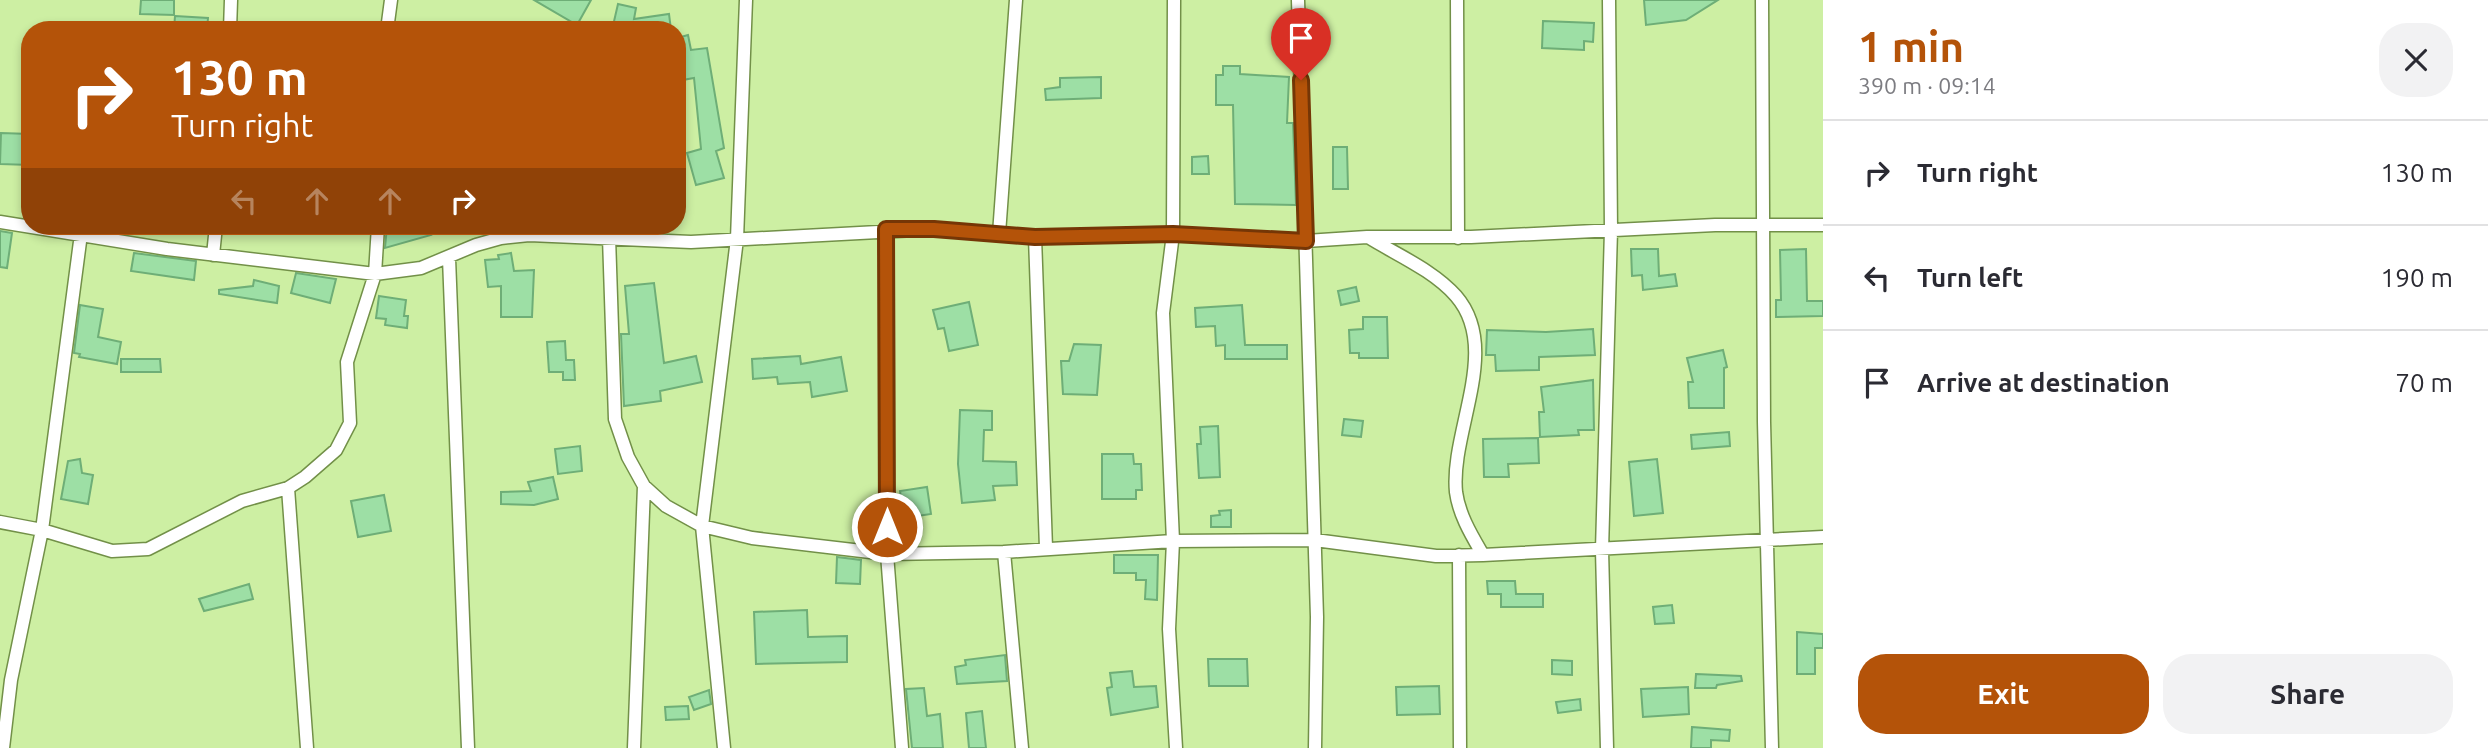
<!DOCTYPE html>
<html lang="en">
<head>
<meta charset="utf-8">
<style>
	:root { --surface:#fff; --page:#f2f2f3; --text:#2b2b33; --muted:#7c7c81; --line:#e1e1e2; --accent:#b45309 }
	body { margin:0; font-family:Ubuntu,sans-serif; background:var(--page); color:var(--text); height:100vh; display:flex; flex-direction:column; font-size:26px; white-space:nowrap }
	* { box-sizing:border-box; margin:0 }
	p { font-size:23px; color:var(--muted) }
	.icon { flex:none; width:38px; height:38px; fill:none; stroke:currentColor; stroke-width:2; stroke-linecap:round; stroke-linejoin:round }
	.map { position:relative; flex:1; overflow:hidden }
	.panel { display:flex; flex-direction:column; background:var(--surface); width:665px }
	.panel>* { flex:none }
	.hud { position:absolute; left:21px; top:21px; width:665px; height:214px; border-radius:28px; box-shadow:0 4px 10px #0003; background:#b45309; color:#fff; overflow:hidden }
	.pin { position:absolute; display:grid; place-items:center; width:60px; height:60px; color:#fff; margin:-72px -30px; border-radius:50% 50% 50% 0; rotate:-45deg; box-shadow:0 0 7px #0007 }
	.pin .icon { rotate:45deg }
	.me { position:absolute; width:77px; margin:-38px; rotate:0deg; stroke-linejoin:round; filter:drop-shadow(0 0 5px #0008) }
	.turn { display:flex; align-items:center; gap:24px; height:147px; padding:0 35px; font-size:32px }
	.turn .icon { width:91px; height:91px; stroke-width:2.5 }
	.turn b { display:block; font-size:49px; line-height:60px }
	.lanes { display:flex; align-items:center; height:66px; padding:0 35px; background:#0003; justify-content:center; gap:35px; direction:ltr }
	.lanes .off { opacity:.35 }
	.round { display:grid; place-items:center; flex:none; width:74px; height:74px; border-radius:28px; background:var(--page) }
	.head { display:flex; align-items:center; justify-content:space-between; height:119px; padding:0 35px }
	h1 { font-size:42px; font-weight:600; line-height:52px; color:var(--accent) }
	.action { display:flex; gap:14px; margin-top:auto; padding:14px 35px }
	.action a { flex:1; height:80px; border-radius:28px; background:var(--accent); color:#fff; font-size:28px; font-weight:600; line-height:80px; text-align:center }
	.action a+a { background:var(--page); color:var(--text) }
	ul { padding:0; list-style:none }
	li { display:flex; align-items:center; gap:21px; height:105px; padding:0 35px; border-top:2px solid var(--line) }
	li div { flex:1 }
	li b { display:block; font-size:26px }
	li em { font-style:normal }
	main { display:flex; flex:1; min-height:0 }
	.map>svg:first-child { display:block }
	.building { fill:#9ddfa5; stroke:#6eae77; stroke-width:2 }
	.lines { fill:none; stroke-linecap:round; stroke-linejoin:round }
	.street-casing { stroke:#729048; stroke-width:15 }
	.street { stroke:#fff; stroke-width:12 }
	.route-casing { stroke:#753606; stroke-width:18 }
	.route { stroke:#b45309; stroke-width:12 }
</style>
</head>
<body>
<main>
<div class="map">
<svg width="1823" height="748" viewBox="0 0 1823 748">
	<rect width="100%" height="100%" fill="#cdefa3"/>
	<!-- building -->
	<path class="building" d="M141,0H174V15L140,14Z
		M534,0H591L577,25Z
		M1644,0H1718L1686,20L1646,25Z
		M618,4L636,8L634,19L669,14L671,30H612Z
		M175,16L208,18L207,30H174Z
		M1543,21L1594,23L1593,42L1584,41V50L1542,48Z
		M688,35L691,50L707,48L724,148L716,151L724,178L696,185L687,153L701,149L694,78L677,81V38Z
		M1223,66H1240V74L1289,77L1287,123H1293L1296,205L1235,204L1233,105H1216V75H1223Z
		M1101,77V98L1046,100L1045,89L1060,87V78Z
		M1,133L30,134V165L0,164Z
		M1333,147H1347L1348,189H1333Z
		M1208,156L1209,174H1192V157Z
		M387,226H425L431,235L385,248Z
		M0,231L12,233L7,268L0,267Z
		M1631,249H1658L1659,276L1675,274L1677,286L1643,290L1642,275L1632,276Z
		M1806,249L1807,301H1823V316L1776,317V300H1781L1780,250Z
		M134,253L196,261L194,280L131,271Z
		M511,253L514,271L534,270L532,317H501V286L488,287L485,260L499,259L498,255Z
		M296,273L336,279L330,303L291,293Z
		M254,280L279,286L277,303L219,294V290L253,286Z
		M654,283L664,363L696,356L702,382L660,391L661,401L624,406L621,334H629L625,286Z
		M1356,287L1359,301L1341,305L1338,291Z
		M379,296L406,300L404,316H408L407,328L385,325L386,319L376,318Z
		M969,302L978,345L949,351L944,328L938,329L933,310Z
		M80,305L103,309L98,337L121,342L117,364L79,357L80,354L74,353Z
		M1242,305L1245,345H1287V359H1225V345L1216,346L1215,326L1196,327L1195,308Z
		M1363,317H1387L1388,358H1359V353H1350L1349,330L1363,329Z
		M1593,329L1595,355L1539,357V370L1496,371L1495,355H1486L1487,330L1546,332Z
		M565,341L566,360H574L575,380H563V372H549L547,342Z
		M1074,344L1101,345L1097,395L1063,394L1061,361H1069Z
		M1723,350L1727,367L1724,368V408H1689L1688,382H1693L1687,358Z
		M800,356L801,364L841,357L847,391L812,397L810,382L778,384L777,377L753,379L752,359Z
		M121,359H160L161,372H121Z
		M1593,380L1594,430H1578L1579,435L1540,437L1539,412H1544L1541,387Z
		M960,410L992,411V430H984L983,461L1016,462L1017,485L993,486L995,500L962,503L958,464Z
		M1344,419L1363,421L1361,437L1342,435Z
		M1218,426L1220,477L1199,478L1197,444H1201L1200,427Z
		M1729,432L1730,446L1692,449L1691,435Z
		M1538,438L1539,463L1508,464L1509,477H1484L1483,439Z
		M580,446L582,471L558,474L555,449Z
		M1102,454H1133L1134,464H1141L1142,490H1136V499H1102Z
		M80,459L82,473L93,475L88,504L61,499L68,461Z
		M1657,459L1663,513L1634,516L1629,462Z
		M553,477L558,499L534,505L501,504V492L531,491L528,482Z
		M927,487L931,514L904,518L900,491Z
		M384,495L391,531L358,537L351,501Z
		M1231,510V527H1211V516L1220,515L1219,511Z
		M1114,555H1158L1157,600L1145,599L1146,580H1136V573H1114Z
		M837,557L861,560L860,584L836,583Z
		M1487,581H1515L1516,594H1543V607H1501V594H1488Z
		M249,584L253,599L204,611L199,599Z
		M1672,605L1674,623L1655,624L1653,607Z
		M807,610L808,637L847,636V662L756,664L754,612Z
		M1797,632L1823,634V648H1815V674H1797Z
		M1005,655L1007,681L957,684L955,667L966,665L965,660Z
		M1208,659H1247L1248,686H1209Z
		M1552,660L1572,661V675L1552,674Z
		M1132,671L1134,687L1156,686L1158,707L1111,715L1107,688L1112,687L1110,673Z
		M1696,674L1741,676L1742,681L1717,685L1716,688H1695Z
		M1439,686L1440,714L1397,715L1396,687Z
		M1688,687L1689,714L1643,717L1641,689Z
		M924,688L927,716L940,714L943,748H912L906,689Z
		M709,690L711,704L694,710L689,697Z
		M1580,699L1581,710L1558,713L1556,702Z
		M688,706L689,719L666,720L665,707Z
		M982,711L986,748H969L966,713Z
		M1692,727L1730,730L1729,741L1711,740V748H1691Z"/>
	<g class="lines">
		<defs>
			<path id="street" d="M1174,0L1173,234L1163,313L1173,541L1315,540L1436,556L1483,555L1823,537
				M1298,0L1317,617L1315,748
				M1457,0L1458,238
				M1762,0L1764,422L1772,748
				M230,30L231,0
				M387,30L391,0
				M0,222L167,249L375,274L421,268L476,245L501,238L529,235L691,242L934,229L1035,237L1173,234L1306,241L1367,237H1471L1715,225H1823
				M886,229L887,554L902,748
				M999,234L1016,0
				M609,237L615,419L628,457L644,486L666,506L702,526L752,538L887,554L1004,552L1173,541L1169,629L1176,748
				M1035,237L1046,548
				M1368,237C1397,255 1433,270 1456,296C1502,349 1450,431 1456,492C1459,515 1472,536 1483,555
				M213,255L216,226
				M449,258L468,748
				M288,488L307,748
				M0,522L42,530L112,551L148,549L242,501L288,488L305,477L336,450L350,423L347,362L375,274L378,226
				M1004,552L1022,748
				M1459,555L1460,748
				M3,748L11,680L42,530L81,234
				M634,748L644,486
				M724,748L702,526L737,239L746,0
				M1607,748L1602,550L1611,230L1609,0"/>
		</defs>
		<!-- street casing -->
		<use href="#street" class="street-casing"/>
		<!-- street -->
		<use href="#street" class="street"/>
	</g>
	<g class="lines">
		<defs>
			<path id="route" d="M887,527L886,229H934L1035,237L1173,234L1306,241L1301,80"/>
		</defs>
		<!-- route casing -->
		<use href="#route" class="route-casing"/>
		<!-- route -->
		<use href="#route" class="route"/>
	</g>
</svg>
<div class="pin" style="left:1301px;top:80px;background:#d93025"><svg class="icon" aria-label="arrive" viewBox="0 0 24 24"><path d="M6 21V4h12l-3 4 3 4H6"/></svg></div>
<svg class="me" style="left:887px;top:527px" viewBox="-20 -20 40 40"><circle r="17" fill="#b45309" stroke="#fff" stroke-width="3"/><path d="M0-11L8 9 0 5-8 9z" fill="#fff"/></svg>
<div class="hud">
<div class="turn"><svg class="icon" aria-label="right" viewBox="0 0 24 24"><path d="M7 20v-9h11M14 6l5 5-5 5"/></svg><div><b>130 m</b>Turn right</div></div>
<div class="lanes"><svg class="icon off" aria-label="left" viewBox="0 0 24 24"><path d="M17 20v-9H6M10 6l-5 5 5 5"/></svg><svg class="icon off" aria-label="ahead" viewBox="0 0 24 24"><path d="M12 20V5M6 11l6-6 6 6"/></svg><svg class="icon off" aria-label="ahead" viewBox="0 0 24 24"><path d="M12 20V5M6 11l6-6 6 6"/></svg><svg class="icon" aria-label="right" viewBox="0 0 24 24"><path d="M7 20v-9h11M14 6l5 5-5 5"/></svg></div>
</div>
</div>
<section class="panel">
<div class="head"><div><h1>1 min</h1><p>390 m · 09:14</p></div><a class="round"><svg class="icon" aria-label="close" viewBox="0 0 24 24"><path d="M6 6l12 12M18 6L6 18"/></svg></a></div>
<ul>
<li><svg class="icon" aria-label="right" viewBox="0 0 24 24"><path d="M7 20v-9h11M14 6l5 5-5 5"/></svg><div><b>Turn right</b></div><em>130 m</em></li>
<li><svg class="icon" aria-label="left" viewBox="0 0 24 24"><path d="M17 20v-9H6M10 6l-5 5 5 5"/></svg><div><b>Turn left</b></div><em>190 m</em></li>
<li><svg class="icon" aria-label="arrive" viewBox="0 0 24 24"><path d="M6 21V4h12l-3 4 3 4H6"/></svg><div><b>Arrive at destination</b></div><em>70 m</em></li>
</ul>
<div class="action"><a>Exit</a><a>Share</a></div>
</section>
</main>
</body>
</html>
